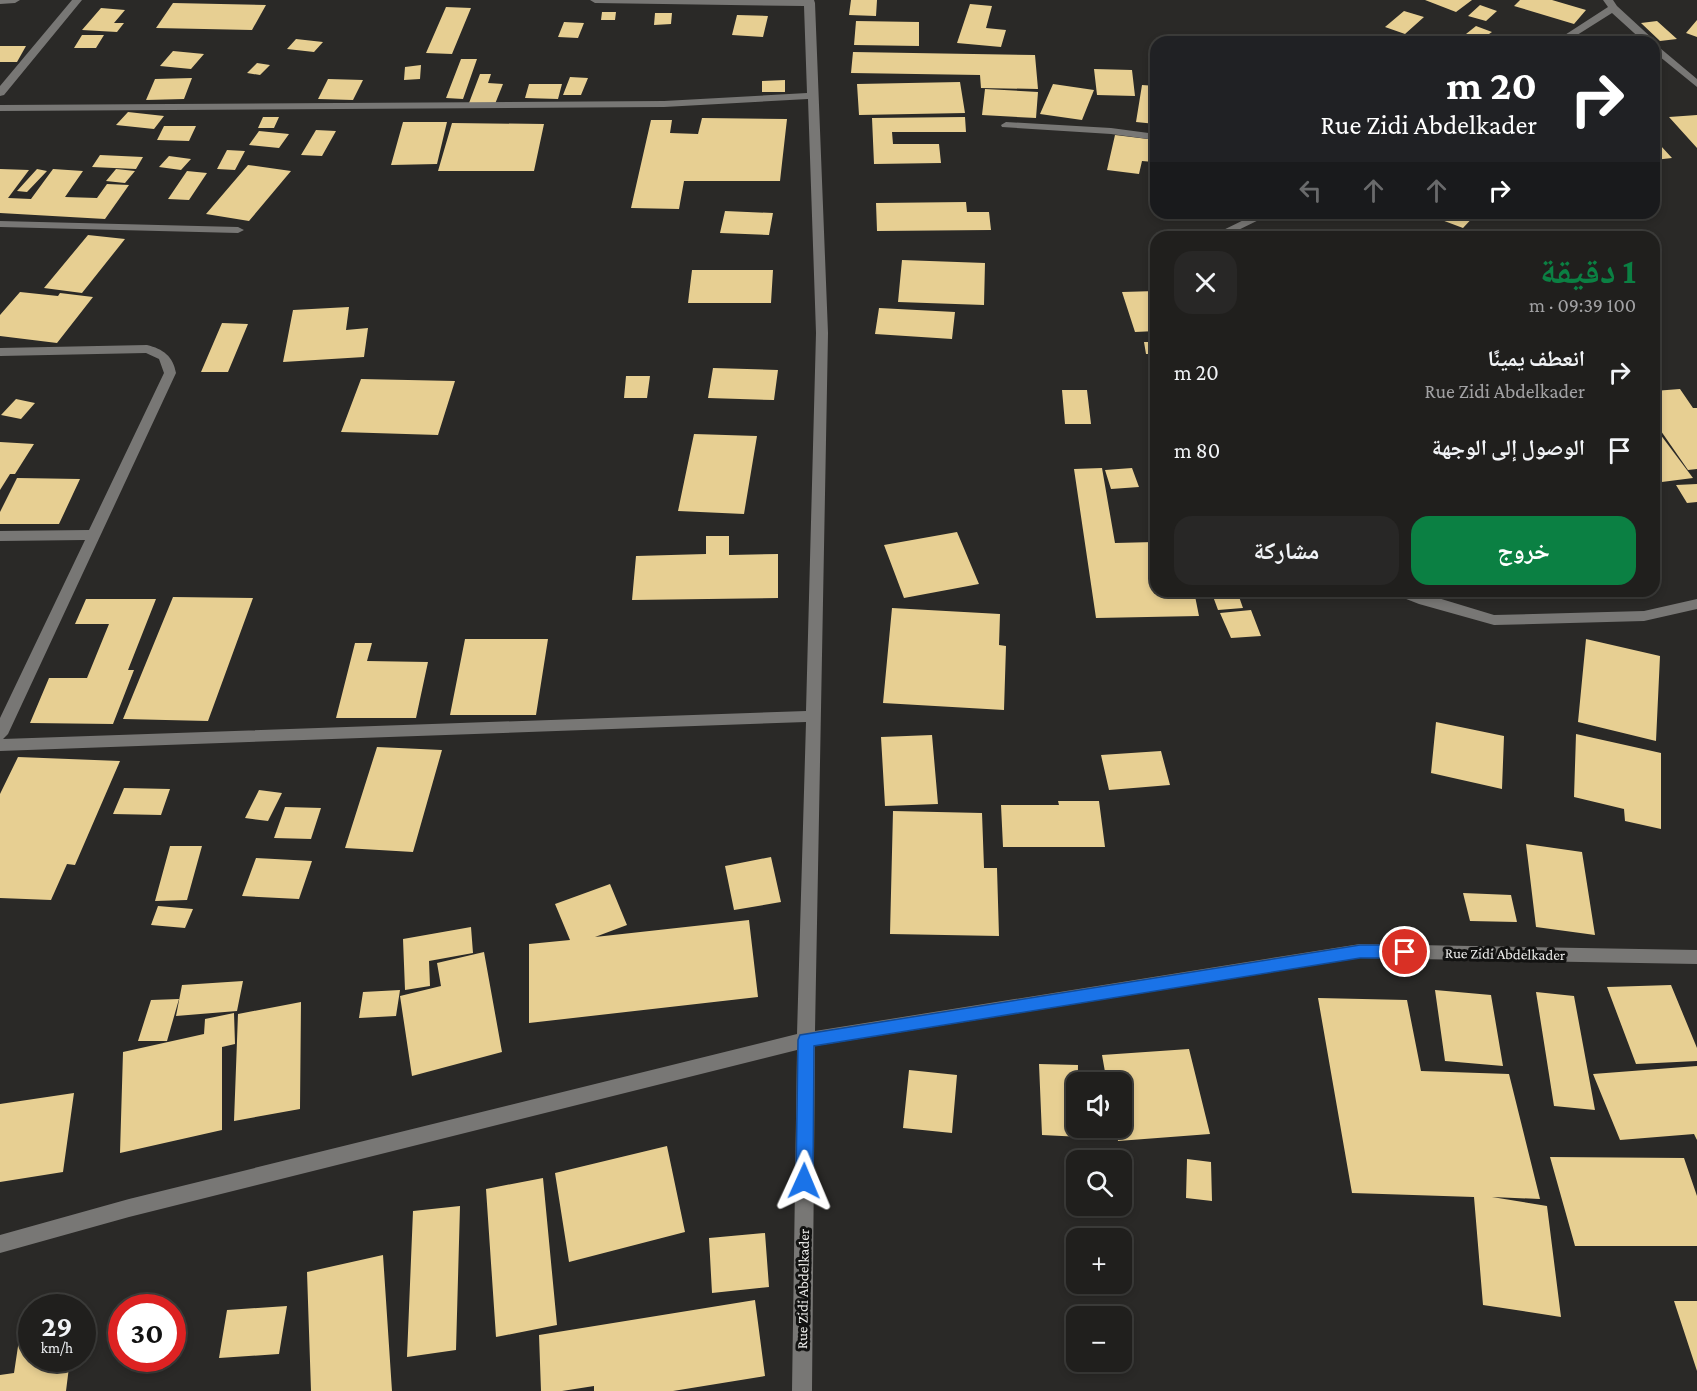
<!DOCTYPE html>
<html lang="ar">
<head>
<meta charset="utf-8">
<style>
	:root { --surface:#201f1d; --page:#282726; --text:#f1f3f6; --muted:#a2a2a4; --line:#3d3d3b; --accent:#0b8043 }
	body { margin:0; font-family:"Crimson Pro","Noto Naskh Arabic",serif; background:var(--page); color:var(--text); direction:rtl; height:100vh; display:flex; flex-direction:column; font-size:22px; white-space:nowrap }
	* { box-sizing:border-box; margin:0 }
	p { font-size:20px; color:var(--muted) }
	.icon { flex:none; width:33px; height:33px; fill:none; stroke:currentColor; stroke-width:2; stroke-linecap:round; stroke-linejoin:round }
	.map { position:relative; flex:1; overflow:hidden; direction:ltr }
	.details { position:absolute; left:1150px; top:231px; width:510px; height:366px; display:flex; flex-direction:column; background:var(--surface); border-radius:18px; box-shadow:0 3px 9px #0003,0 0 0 2px var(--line); direction:rtl }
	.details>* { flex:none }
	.guide { position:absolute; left:1150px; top:36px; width:510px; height:183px; border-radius:18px; box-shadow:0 3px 9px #0003,0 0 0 2px var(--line); direction:rtl; background:#202124; color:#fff; overflow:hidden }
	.fabs { position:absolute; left:1066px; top:1072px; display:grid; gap:12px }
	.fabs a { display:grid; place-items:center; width:66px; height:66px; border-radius:12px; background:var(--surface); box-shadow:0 3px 9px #0003,0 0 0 2px var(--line); font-size:30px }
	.speed { position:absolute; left:18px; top:1294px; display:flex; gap:12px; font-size:30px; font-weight:700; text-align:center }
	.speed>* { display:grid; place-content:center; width:78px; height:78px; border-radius:50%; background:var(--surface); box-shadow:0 3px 9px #0003,0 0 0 2px var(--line); line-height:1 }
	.speed small { font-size:15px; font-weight:400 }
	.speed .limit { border:9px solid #d22; background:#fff; color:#111 }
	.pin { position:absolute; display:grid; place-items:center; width:51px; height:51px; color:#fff; margin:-26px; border:3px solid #fff; border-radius:50%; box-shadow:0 2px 6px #0007 }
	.me { position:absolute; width:66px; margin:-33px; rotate:1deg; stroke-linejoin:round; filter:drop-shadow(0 0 4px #0008) }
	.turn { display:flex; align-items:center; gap:21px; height:126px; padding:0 24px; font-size:27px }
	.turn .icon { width:78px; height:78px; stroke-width:2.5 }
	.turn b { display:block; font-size:42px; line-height:51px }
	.lanes { display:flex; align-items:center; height:57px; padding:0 24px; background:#0003; justify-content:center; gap:30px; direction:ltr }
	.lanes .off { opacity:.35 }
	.round { display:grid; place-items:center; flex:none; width:63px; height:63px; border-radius:18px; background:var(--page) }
	.head { display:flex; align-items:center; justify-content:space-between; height:102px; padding:0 24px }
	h1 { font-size:36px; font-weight:700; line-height:45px; color:var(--accent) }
	.button { display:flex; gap:12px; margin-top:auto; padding:12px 24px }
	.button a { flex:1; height:69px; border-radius:18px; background:var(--accent); color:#fff; font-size:24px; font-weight:700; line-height:69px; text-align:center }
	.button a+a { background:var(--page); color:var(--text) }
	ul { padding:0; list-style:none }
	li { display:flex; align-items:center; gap:18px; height:78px; padding:0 24px }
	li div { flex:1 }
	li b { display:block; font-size:22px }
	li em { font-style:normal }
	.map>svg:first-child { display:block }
	.building { fill:#e7cf92 }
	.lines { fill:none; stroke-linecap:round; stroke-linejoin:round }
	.street { fill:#787775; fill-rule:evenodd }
	.route { fill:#1a73e8; stroke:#114b97; stroke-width:1.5 }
	.labels { text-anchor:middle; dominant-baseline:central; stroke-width:6; stroke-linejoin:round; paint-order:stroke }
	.street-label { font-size:15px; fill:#efefed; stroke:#121211 }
</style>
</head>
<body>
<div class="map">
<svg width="1697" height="1391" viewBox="0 0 1697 1391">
	<rect width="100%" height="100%" fill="#2a2927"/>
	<!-- building -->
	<path class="building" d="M851,0H877L876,16L849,15Z
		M1425,0H1472L1456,12Z
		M1520,0H1552L1586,10L1574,24L1514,6Z
		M173,3L266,5L252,30L156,28Z
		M970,4L992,6L986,28L1006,30L1001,47L957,43Z
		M1480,5L1497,11L1486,21L1468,16Z
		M446,7L471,8L452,54L426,53Z
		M101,8L125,10L114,23H124L117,32L82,30Z
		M1404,11L1424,17L1405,34L1385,27Z
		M602,12H616L615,20H601Z
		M655,13H672L671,24L654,25Z
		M737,15L768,16L763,37L732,35Z
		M1697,20V37L1686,33Z
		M856,21L919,22V46L854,45Z
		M1657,21L1677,39L1660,41L1641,23Z
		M564,22L584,23L578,38L558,37Z
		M1476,26L1492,32L1486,36L1503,42H1456Z
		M1364,34L1390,41V42H1357Z
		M82,35H104L96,48H74Z
		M296,39L323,42L314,52L287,49Z
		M0,46H26L17,62H0Z
		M173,51L204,54L191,69L160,66Z
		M853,52L1035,55L1038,89L981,88L980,75L851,73Z
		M461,59H477L463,99L446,98Z
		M257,63L270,65L260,75L247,73Z
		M421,65L420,79L404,80L405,67Z
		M1094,69L1132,70L1135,96L1097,95Z
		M480,74H491L488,83L503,84L495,104L469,103Z
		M570,77L588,78L581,95H563Z
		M192,78L184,99L146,100L155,79Z
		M328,79L363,80L353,100L318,99Z
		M785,80V92H762V81Z
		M960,82L965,113L859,115L857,84Z
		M529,84H562L558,99L525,98Z
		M1053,84L1094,90L1082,120L1040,114Z
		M1142,85L1156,86V124L1136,122Z
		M985,89L1038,92L1036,118L982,115Z
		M128,112L164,116L154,129L116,125Z
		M1697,115V148L1669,117Z
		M263,117H279L274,128H258Z
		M965,117L966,132H892L893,144H939L941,163L874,164L872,118Z
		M702,118L787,119L780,181H684L679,209L631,208L651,120H672L670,133L698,134Z
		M403,122H447L437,164L391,165Z
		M452,123L544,124L534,171H438Z
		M164,126H196L189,141L157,140Z
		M316,130L336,131L322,156L301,155Z
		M259,131L289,134L279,148L249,145Z
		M1115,135L1156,140L1154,162L1142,161L1139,174L1107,170Z
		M1661,146L1672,158L1654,160V147Z
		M227,150L245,151L235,170L217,169Z
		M100,155L143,157L136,169L92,167Z
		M169,156L191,159L181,170L159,167Z
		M248,165L291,171L249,221L206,214Z
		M0,169L29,170L8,198L31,199L53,169L83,171L65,197L97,198L107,184L129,185L105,219L0,213Z
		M37,169L47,171L27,192L17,191Z
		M116,169L135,171L125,183L106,181Z
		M187,171L207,173L189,200L168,199Z
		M966,202L967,212H989L991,230L877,231L876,203Z
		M725,211L773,213L769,235L720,233Z
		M1445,213H1477L1463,228L1439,219Z
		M1510,213H1539L1542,216L1518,221Z
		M88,235L125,239L82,293L44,288Z
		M902,260L985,263L984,305L898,302Z
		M692,270H773L771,303H688Z
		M1156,291V331L1135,332L1122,292Z
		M20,292L58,296L60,293L93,297L57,343L0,336V315Z
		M349,307L346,330L368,328L364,357L283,362L293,310Z
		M879,308L955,312L952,339L875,334Z
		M222,323L248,324L228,372H201Z
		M1144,342H1156V354H1146Z
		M713,368L778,370L774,400L708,398Z
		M626,376H650L647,398H624Z
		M361,379L455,381L438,435L341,432Z
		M1680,389L1693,408H1697V469L1688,470L1654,421V391Z
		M1062,390H1087L1091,424H1065Z
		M16,399L35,403L21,419L1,415Z
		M1654,426L1693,478L1654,483Z
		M694,434L757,436L744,514L678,511Z
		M0,442L34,444L15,474H10L0,490Z
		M1102,468L1115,543L1154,542L1156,557V591H1194L1199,616L1096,618L1074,469Z
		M1132,468L1139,487L1111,489L1105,470Z
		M17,478L80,479L59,524H0V512Z
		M1697,484V502L1687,503L1676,485Z
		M957,532L979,584L904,598L884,545Z
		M706,536H729V555L778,554V598L632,600L636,556L706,554Z
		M1211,591H1237L1243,608L1218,610Z
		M173,597L253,598L208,721L123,719Z
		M86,599H156L128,670H134L113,724L30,723L49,678H87L109,624H75Z
		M892,608L1000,614L999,645L1006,646L1004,710L883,703Z
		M1251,610L1261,636L1231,638L1220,613Z
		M465,639H548L536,715H450Z
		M1586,639L1660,656L1656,741L1578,722Z
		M355,643H372L367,661L428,662L416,718H336Z
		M1436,722L1504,736L1502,789L1431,773Z
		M1576,734L1661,753V829L1625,821L1624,809L1574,797Z
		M932,735L938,804L885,806L881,737Z
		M377,747L442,750L413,852L345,848Z
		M1161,751L1170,785L1109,790L1101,755Z
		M18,757L120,761L75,865L67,864L51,900L0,898V794Z
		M124,788L170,789L161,815L113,814Z
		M259,790L282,793L268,821L245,818Z
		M1058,801H1099L1105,847H1003L1001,805H1059Z
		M285,807L321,808L311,839L274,838Z
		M893,811L982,813L984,868H997L999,936L890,934Z
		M1526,844L1582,852L1595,935L1536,927Z
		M170,846H202L187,900L155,901Z
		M771,857L781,902L734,910L725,866Z
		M256,858L312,861L299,899L242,896Z
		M610,884L627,925L595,937L749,920L758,997L529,1023V944L570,940L555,904Z
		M1463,893L1511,895L1517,922L1470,921Z
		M158,906L193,909L185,928L151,925Z
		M471,927L473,953L429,961L430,986L405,990L403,939Z
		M484,952L502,1052L412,1076L400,996L441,986L437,963Z
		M243,981L237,1011L176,1016L182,985Z
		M1671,985L1697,1048V1061L1636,1064L1607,987Z
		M400,990L396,1016L359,1018L363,992Z
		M1435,990L1491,995L1503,1066L1445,1061Z
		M1536,992L1574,996L1595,1110L1554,1106Z
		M1318,998L1407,1000L1421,1071L1509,1074L1540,1199L1492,1197L1547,1206L1561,1317L1483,1305L1474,1197L1352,1193Z
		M179,999L167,1041H138L151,1000Z
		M301,1002L300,1109L234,1121L238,1014Z
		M234,1013L235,1044L222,1047V1130L120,1153L123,1052L204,1034L205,1019Z
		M1189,1049L1210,1134L1118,1141L1116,1128H1122V1083H1107L1102,1055Z
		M1039,1064L1078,1065L1077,1128H1081L1082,1137L1042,1135Z
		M1697,1066V1140L1694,1134L1620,1140L1593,1074Z
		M909,1070L957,1075L952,1133L903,1128Z
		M74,1093L63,1172L0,1182V1104Z
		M667,1146L685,1232L569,1262L555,1173Z
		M1550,1157L1684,1158L1697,1196V1246H1575Z
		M1187,1159L1211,1162L1212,1201L1186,1198Z
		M543,1178L557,1325L496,1337L486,1189Z
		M460,1206L456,1350L407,1357L413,1211Z
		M765,1233L769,1287L712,1293L709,1238Z
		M383,1255L392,1391H311L307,1272Z
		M755,1300L765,1376L673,1391H594V1386L562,1391H541L539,1335Z
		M1674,1301H1697V1371Z
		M287,1306L279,1354L219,1358L227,1310Z
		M32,1330V1359H70L66,1391H0V1375L14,1373L20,1333Z"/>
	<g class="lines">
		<!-- street -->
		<path class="street" d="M0,0H20L15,3L0,4Z
			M72,0H82L4,95L0,96V86Z
			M590,0H814L815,3L828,333L815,1031L1360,944L1697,950V964L1360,958L815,1046L812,1391H792L797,1050L129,1217L0,1253V1235L129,1199L797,1034L806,722L0,751V718L85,540L0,541V531L89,530L164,373L159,359L146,353L0,356V348L147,345C163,349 173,356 176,373L8,734L3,739L806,711L816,333L808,99L664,107L0,111V105L664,101L807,93L804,6L595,3Z
			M1603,0H1613L1617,6L1654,40L1655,42L1654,43L1644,42L1612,13L1566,42H1554L1608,7Z
			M1654,43L1697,79V87L1654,52Z
			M1006,122L1111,128L1156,134V140L1111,134L1002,127L1001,125Z
			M1258,213H1273L1224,237H1209Z
			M0,221L238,227L244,230L238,233L0,227Z
			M1394,591H1415L1494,615L1644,611L1697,599V609L1644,621L1494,625L1419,604L1396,595Z"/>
	</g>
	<!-- route -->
	<path class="route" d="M1360,945H1405L1410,947L1413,952L1410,957L1405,958H1360L814,1046L813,1181L810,1186L804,1189L798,1186L796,1181L798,1040L800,1035Z"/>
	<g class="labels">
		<!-- street labels -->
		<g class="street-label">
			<text transform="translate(1505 954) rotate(1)">Rue Zidi Abdelkader</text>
			<text transform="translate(803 1289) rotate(-89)">Rue Zidi Abdelkader</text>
		</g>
	</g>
</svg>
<div class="fabs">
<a><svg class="icon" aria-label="sound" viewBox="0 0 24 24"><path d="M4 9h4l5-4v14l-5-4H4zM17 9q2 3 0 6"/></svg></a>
<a><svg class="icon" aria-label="search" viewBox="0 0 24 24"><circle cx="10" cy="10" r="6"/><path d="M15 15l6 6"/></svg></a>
<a>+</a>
<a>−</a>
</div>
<div class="speed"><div>29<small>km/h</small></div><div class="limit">30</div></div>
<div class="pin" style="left:1405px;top:952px;background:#d93025"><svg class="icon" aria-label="arrive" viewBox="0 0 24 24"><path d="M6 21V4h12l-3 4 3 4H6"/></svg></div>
<svg class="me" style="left:804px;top:1181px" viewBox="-20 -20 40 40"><path d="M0-17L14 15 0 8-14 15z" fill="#1a73e8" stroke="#fff" stroke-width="4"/></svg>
<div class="guide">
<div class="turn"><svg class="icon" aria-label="right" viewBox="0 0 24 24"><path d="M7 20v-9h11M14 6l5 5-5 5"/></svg><div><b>20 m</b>Rue Zidi Abdelkader</div></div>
<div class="lanes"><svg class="icon off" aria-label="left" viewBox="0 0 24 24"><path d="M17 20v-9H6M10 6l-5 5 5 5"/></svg><svg class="icon off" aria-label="ahead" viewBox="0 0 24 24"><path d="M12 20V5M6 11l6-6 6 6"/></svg><svg class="icon off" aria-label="ahead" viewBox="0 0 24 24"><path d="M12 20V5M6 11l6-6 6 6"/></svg><svg class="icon" aria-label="right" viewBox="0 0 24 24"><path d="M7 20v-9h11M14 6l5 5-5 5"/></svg></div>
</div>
<section class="details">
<div class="head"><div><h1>1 دقيقة</h1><p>100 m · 09:39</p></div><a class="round"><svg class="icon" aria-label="close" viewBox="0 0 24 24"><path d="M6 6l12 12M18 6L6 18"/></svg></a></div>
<ul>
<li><svg class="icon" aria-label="right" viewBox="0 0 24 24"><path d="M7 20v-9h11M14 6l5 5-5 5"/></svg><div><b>انعطف يمينًا</b><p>Rue Zidi Abdelkader</p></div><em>20 m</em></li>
<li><svg class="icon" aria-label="arrive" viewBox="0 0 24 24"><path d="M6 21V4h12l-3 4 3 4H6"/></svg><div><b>الوصول إلى الوجهة</b></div><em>80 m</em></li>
</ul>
<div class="button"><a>خروج</a><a>مشاركة</a></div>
</section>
</div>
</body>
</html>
